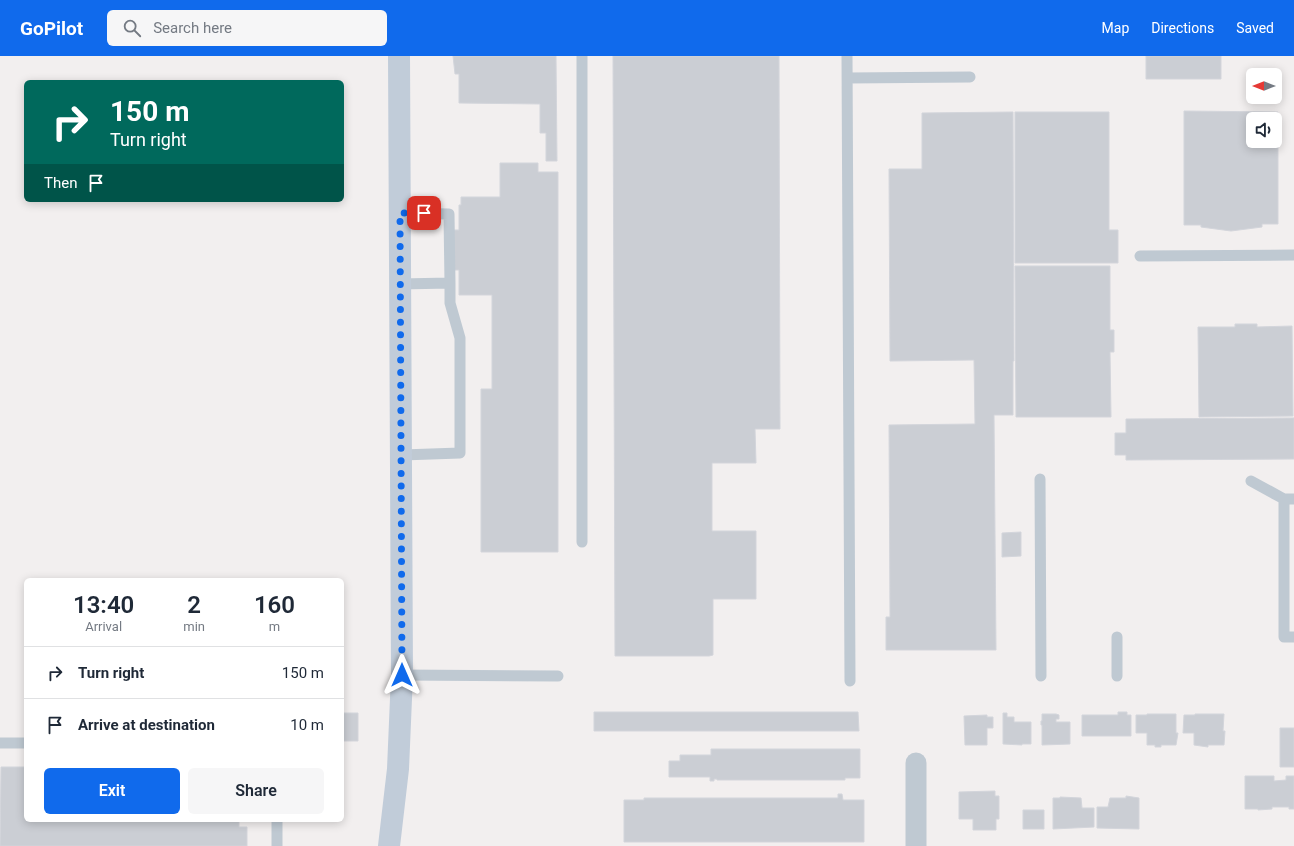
<!DOCTYPE html>
<html lang="en">
<head>
<meta charset="utf-8">
<style>
	:root { --surface:#fff; --page:#f6f6f7; --text:#1f2937; --muted:#747a83; --line:#e0e1e3; --accent:#106aec }
	body { margin:0; font-family:Roboto,sans-serif; background:var(--page); color:var(--text); height:100vh; display:flex; flex-direction:column; font-size:15px; white-space:nowrap }
	* { box-sizing:border-box; margin:0 }
	p { font-size:13px; color:var(--muted) }
	.icon { flex:none; width:22px; height:22px; fill:none; stroke:currentColor; stroke-width:2; stroke-linecap:round; stroke-linejoin:round }
	.map { position:relative; flex:1; overflow:hidden }
	.drawer { position:absolute; left:24px; top:522px; width:320px; height:244px; display:flex; flex-direction:column; background:var(--surface); border-radius:6px; box-shadow:0 2px 10px #0003 }
	.drawer>* { flex:none }
	.guide { position:absolute; left:24px; top:24px; width:320px; height:122px; border-radius:6px; box-shadow:0 2px 10px #0003; background:#00695c; color:#fff; overflow:hidden }
	.needle { width:26px; rotate:270deg }
	.controls { position:absolute; left:1246px; top:12px; display:grid; gap:8px }
	.controls a { display:grid; place-items:center; width:36px; height:36px; border-radius:6px; background:var(--surface); box-shadow:0 2px 10px #0003; font-size:20px }
	.pin { position:absolute; display:grid; place-items:center; width:34px; height:34px; color:#fff; margin:-17px; border-radius:8px; box-shadow:0 2px 6px #0006 }
	.me { position:absolute; width:44px; margin:-22px; rotate:0deg; stroke-linejoin:round; filter:drop-shadow(0 0 3px #0008) }
	.turn { display:flex; align-items:center; gap:14px; height:84px; padding:0 20px; font-size:18px }
	.turn .icon { width:52px; height:52px; stroke-width:2.5 }
	.turn b { display:block; font-size:28px; line-height:34px }
	.then { display:flex; align-items:center; height:38px; padding:0 20px; background:#0003; gap:8px; font-size:15px }
	.eta { display:flex; justify-content:space-evenly; align-items:center; height:68px; text-align:center }
	.eta b { font-size:24px; font-weight:600; line-height:28px }
	.primary-button { display:flex; gap:8px; margin-top:auto; padding:8px 20px }
	.primary-button a { flex:1; height:46px; border-radius:6px; background:var(--accent); color:#fff; font-size:16px; font-weight:600; line-height:46px; text-align:center }
	.primary-button a+a { background:var(--page); color:var(--text) }
	ul { padding:0; list-style:none }
	li { display:flex; align-items:center; gap:12px; height:52px; padding:0 20px; border-top:1px solid var(--line) }
	li div { flex:1 }
	li b { display:block; font-size:15px }
	li em { font-style:normal }
	header { display:flex; align-items:center; gap:24px; box-sizing:border-box; height:56px; padding:0 20px; background:var(--accent); color:#fff }
	header strong { font-size:19px }
	nav { display:flex; gap:22px; margin-inline-start:auto; font-size:14px }
	.search { width:280px; height:36px; background:var(--page); display:flex; align-items:center; gap:10px; box-sizing:border-box; padding:0 14px; border-radius:6px; color:var(--muted); font-size:15px }
	.map>svg:first-child { display:block }
	.building { fill:#cbced4; stroke:#d3d5db; fill-rule:evenodd }
	.lines { fill:none; stroke-linecap:round; stroke-linejoin:round }
	.service { stroke:#bfc9d2; stroke-width:11 }
	.minor { stroke:#bfc9d2; stroke-width:21 }
	.secondary { stroke:#c1ccd9; stroke-width:22 }
	.route { stroke:#106aec; stroke-width:7; stroke-dasharray:0 12.6 }
</style>
</head>
<body>
<header>
<strong>GoPilot</strong>
<div class="search"><svg class="icon" aria-label="search" viewBox="0 0 24 24"><circle cx="10" cy="10" r="6"/><path d="M15 15l6 6"/></svg>Search here</div>
<nav><a>Map</a><a>Directions</a><a>Saved</a></nav>
</header>
<div class="map">
<svg width="1294" height="790" viewBox="0 0 1294 790">
	<rect width="100%" height="100%" fill="#f2efef"/>
	<!-- building -->
	<path class="building" d="M453,0H556L557,105H546V77H540V48L459,47V18H455Z
		M613,0H779L780,373H755L756,407H712V475H756V543H713V599L709,600H615Z
		M1146,0H1221V23H1146Z
		M1184,55L1278,56V168H1262V171L1231,175L1201,171V169H1184ZM1253,63H1275V85H1253Z
		M1013,56L1014,305H1013V359H994L996,594H886V561H890L889,369L975,368L974,304L890,305L889,113H922V57Z
		M1015,56H1109V174H1118V207H1015Z
		M500,107H538V116H558V496H481V333H492V239H459V214H452V174H459V149H461V141H500Z
		M1015,210H1110V274H1114V296H1110L1111,361H1016Z
		M1235,268H1257V271L1292,270L1293,360L1199,361L1198,271H1235Z
		M1294,362V403L1126,404V399H1115V377H1126V363Z
		M1021,476V500L1002,501V477Z
		M594,656H858L859,675H594Z
		M1118,656H1127V659H1131V680H1082V659H1118Z
		M342,657H358V685H342Z
		M1003,657H1007V661H1014V666H1031V688H1022V689L1003,688Z
		M1042,658H1056L1059,659V663H1056V666H1070V688L1042,689V669H1041V665H1042Z
		M1147,658H1176V677H1178L1176,689H1161V691H1155V689H1147V677H1136V659H1147Z
		M1195,658H1224L1223,675H1225L1224,689H1208V691L1194,689V677H1183L1184,659H1195Z
		M987,659V661H993V672H987V689H965L964,660Z
		M1280,672H1294V711H1280Z
		M711,693H860V722H845V724H717V723H714V725H710V721H669V705H680V699H711Z
		M1,711H26V764H239V771H247V790H0Z
		M1245,720H1274V725L1286,724V720H1294V753H1289V751H1272V753L1258,754V753H1245Z
		M995,735V740H999V763H996V774H973V763H959V736Z
		M838,738H842L843,744H864V786H624V744H644V742H838Z
		M1126,740L1139,742V773L1097,772V751H1108L1110,742H1126Z
		M1060,741L1081,742L1082,752H1094V771L1053,773V742H1060Z
		M1023,754H1044V773H1023Z"/>
	<g class="lines">
		<!-- service -->
		<path class="service" d="M582,0V486
			M847,0L850,625
			M848,22L970,21
			M400,157L449,158L450,227L400,228
			M1140,200L1294,199
			M402,399L460,397V282L450,247V227
			M1040,423L1041,620
			M1251,425L1284,443H1294
			M1284,443V581H1294
			M1117,581V620
			M402,619L558,620
			M0,687H26
			M277,764V790"/>
		<!-- minor -->
		<path class="minor" d="M916,707V790"/>
		<!-- secondary -->
		<path class="secondary" d="M389,790L398,713L402,619L399,0"/>
	</g>
	<g class="lines">
		<!-- route -->
		<path class="route" d="M402,619L400,157H424"/>
	</g>
</svg>
<div class="controls">
<a><svg class="needle" viewBox="-14 -14 28 28"><path d="M0-13l5 13h-10z" fill="#e53935"/><path d="M0 13l5-13h-10z" fill="#747a83"/></svg></a>
<a><svg class="icon" aria-label="sound" viewBox="0 0 24 24"><path d="M4 9h4l5-4v14l-5-4H4zM17 9q2 3 0 6"/></svg></a>
</div>
<div class="pin" style="left:424px;top:157px;background:#d93025"><svg class="icon" aria-label="arrive" viewBox="0 0 24 24"><path d="M6 21V4h12l-3 4 3 4H6"/></svg></div>
<svg class="me" style="left:402px;top:619px" viewBox="-20 -20 40 40"><path d="M0-17L14 15 0 8-14 15z" fill="#106aec" stroke="#fff" stroke-width="4"/></svg>
<div class="guide">
<div class="turn"><svg class="icon" aria-label="right" viewBox="0 0 24 24"><path d="M7 20v-9h11M14 6l5 5-5 5"/></svg><div><b>150 m</b>Turn right</div></div>
<div class="then">Then<svg class="icon" aria-label="arrive" viewBox="0 0 24 24"><path d="M6 21V4h12l-3 4 3 4H6"/></svg></div>
</div>
<section class="drawer">
<div class="eta">
<div><b>13:40</b><p>Arrival</p></div>
<div><b>2</b><p>min</p></div>
<div><b>160</b><p>m</p></div>
</div>
<ul>
<li><svg class="icon" aria-label="right" viewBox="0 0 24 24"><path d="M7 20v-9h11M14 6l5 5-5 5"/></svg><div><b>Turn right</b></div><em>150 m</em></li>
<li><svg class="icon" aria-label="arrive" viewBox="0 0 24 24"><path d="M6 21V4h12l-3 4 3 4H6"/></svg><div><b>Arrive at destination</b></div><em>10 m</em></li>
</ul>
<div class="primary-button"><a>Exit</a><a>Share</a></div>
</section>
</div>
</body>
</html>
